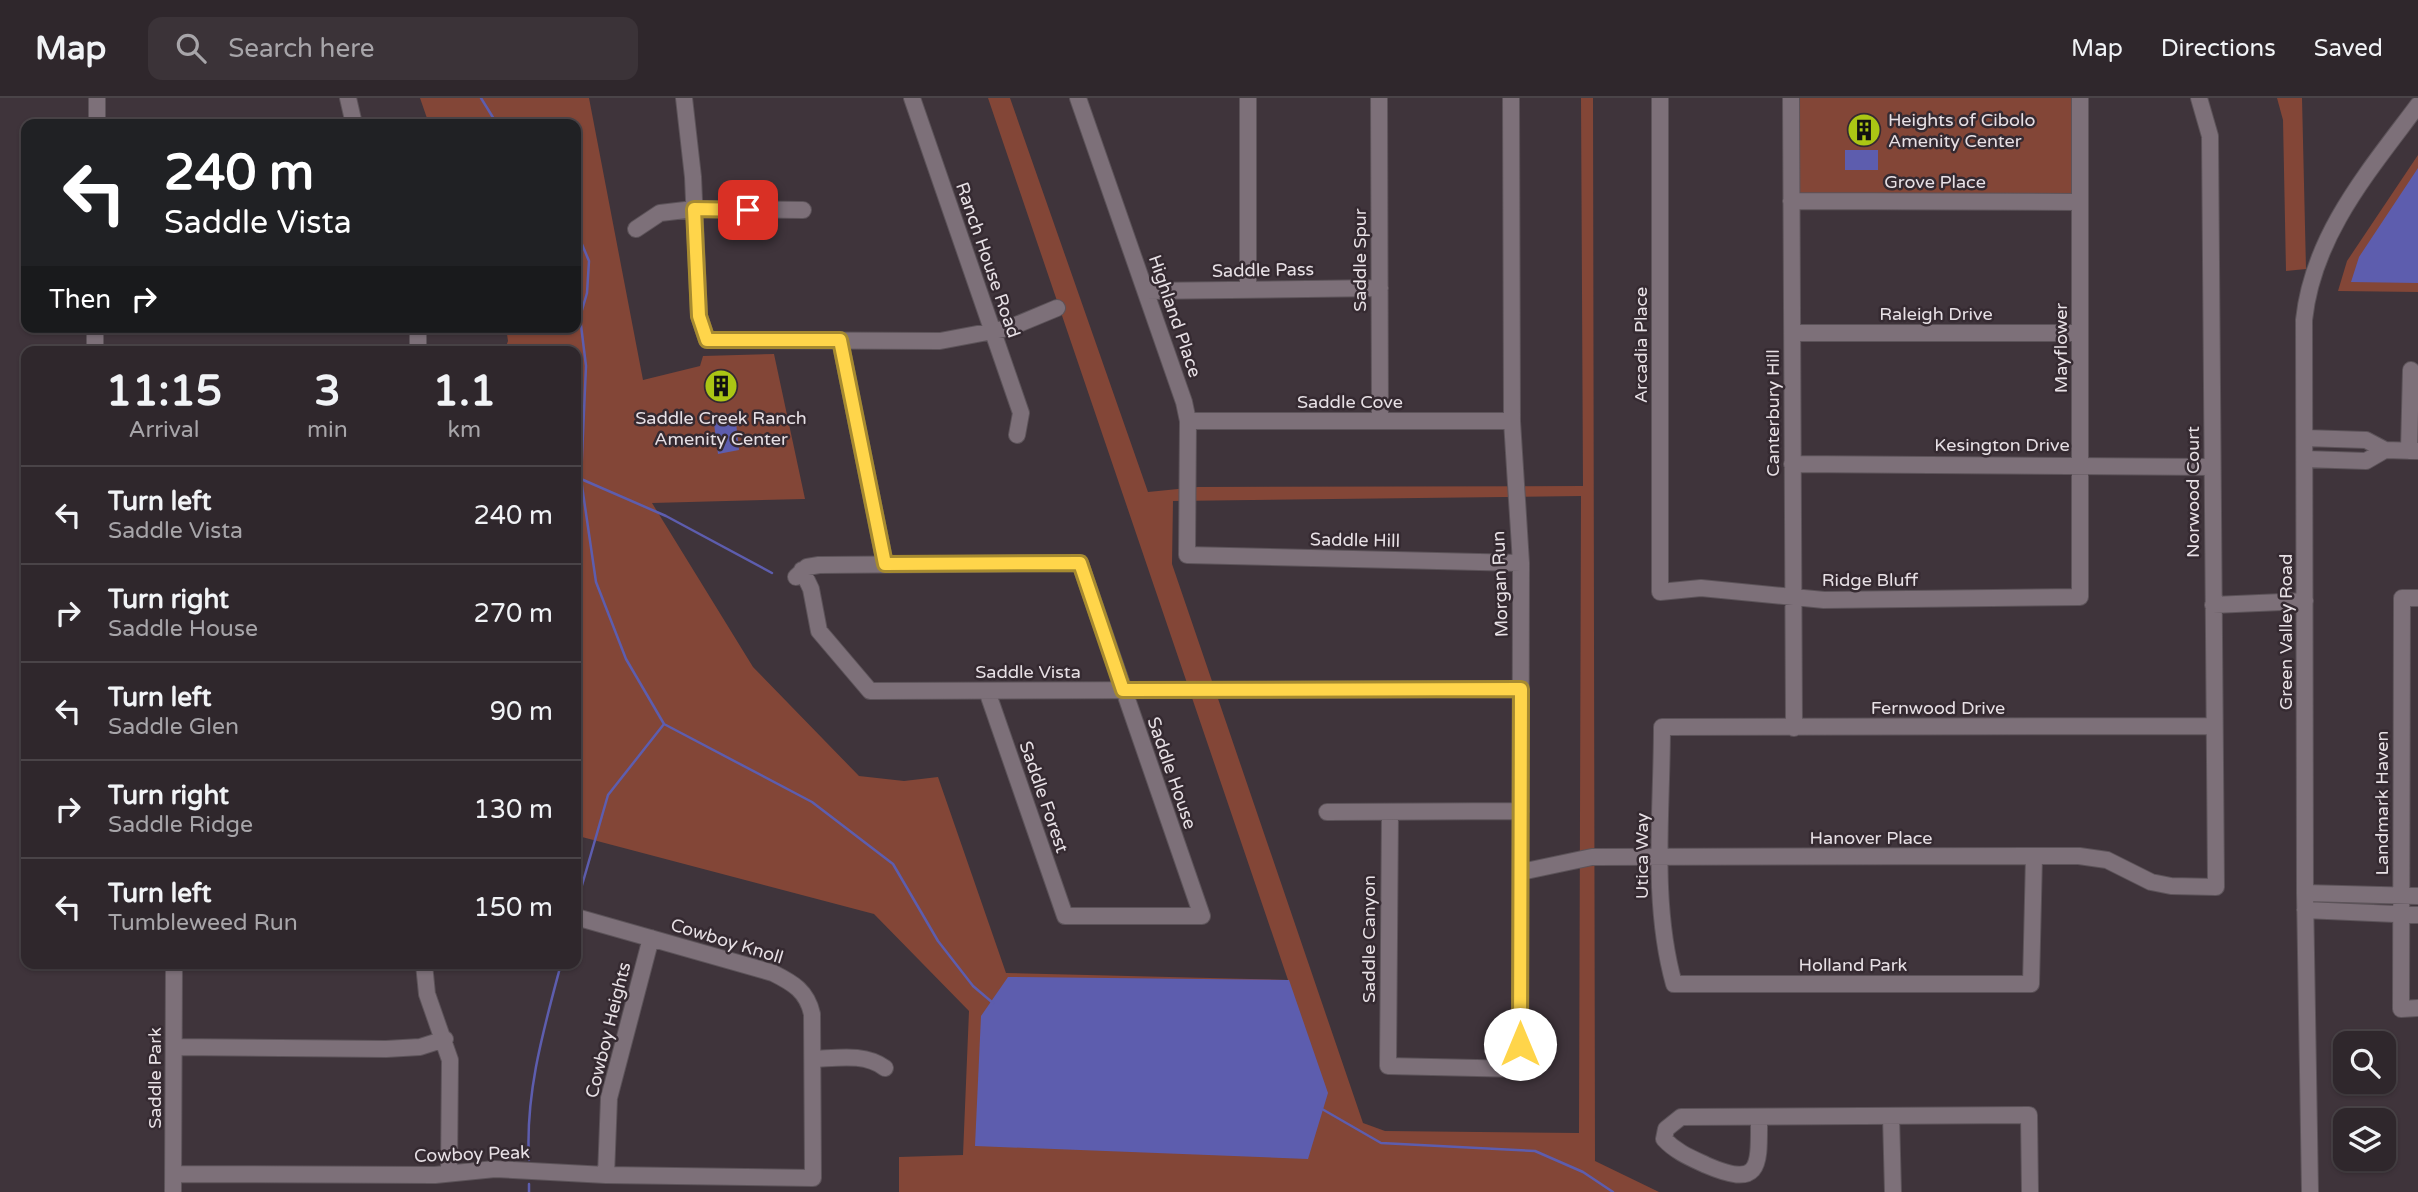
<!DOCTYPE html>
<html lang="en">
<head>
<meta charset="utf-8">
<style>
	:root { --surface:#2f272c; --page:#3b3338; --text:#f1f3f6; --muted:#a7a5a9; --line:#4a4448 }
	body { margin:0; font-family:"Varela Round",sans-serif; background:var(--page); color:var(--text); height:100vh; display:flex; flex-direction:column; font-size:26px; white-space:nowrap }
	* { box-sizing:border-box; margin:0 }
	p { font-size:23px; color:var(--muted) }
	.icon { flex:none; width:38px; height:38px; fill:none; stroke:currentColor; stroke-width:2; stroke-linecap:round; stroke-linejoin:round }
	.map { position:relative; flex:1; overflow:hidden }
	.sheet { position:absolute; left:21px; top:248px; width:560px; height:623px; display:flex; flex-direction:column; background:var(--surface); border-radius:14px; box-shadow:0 2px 5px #0004,0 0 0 2px var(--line) }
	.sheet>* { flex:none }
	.top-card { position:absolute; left:21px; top:21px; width:560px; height:214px; border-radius:14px; box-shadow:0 2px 5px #0004,0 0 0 2px var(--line); background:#202124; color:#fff; overflow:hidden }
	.buttons { position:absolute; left:2333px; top:933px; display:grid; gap:14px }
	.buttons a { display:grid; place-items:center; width:63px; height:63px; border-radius:14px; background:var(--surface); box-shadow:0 2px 5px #0004,0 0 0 2px var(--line); font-size:35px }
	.pin { position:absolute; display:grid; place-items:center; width:60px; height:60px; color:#fff; margin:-30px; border-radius:14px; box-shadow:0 4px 10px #0006 }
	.me { position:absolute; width:77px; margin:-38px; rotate:0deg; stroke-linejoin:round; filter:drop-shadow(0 0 5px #0008) }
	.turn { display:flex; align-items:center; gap:24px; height:147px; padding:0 28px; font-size:32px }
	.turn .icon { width:91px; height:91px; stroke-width:2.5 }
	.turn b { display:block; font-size:49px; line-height:60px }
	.then { display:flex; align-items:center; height:66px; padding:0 28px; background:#0003; gap:14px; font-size:26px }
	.eta { display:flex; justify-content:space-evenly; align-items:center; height:119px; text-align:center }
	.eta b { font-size:42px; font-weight:700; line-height:49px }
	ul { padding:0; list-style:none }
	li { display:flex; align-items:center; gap:21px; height:98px; padding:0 28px; border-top:2px solid var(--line) }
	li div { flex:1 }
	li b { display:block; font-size:26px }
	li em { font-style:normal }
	header { display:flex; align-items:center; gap:42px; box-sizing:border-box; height:98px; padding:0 35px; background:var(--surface); border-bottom:2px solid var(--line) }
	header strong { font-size:33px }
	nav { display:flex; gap:38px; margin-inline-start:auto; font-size:24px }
	.search { width:490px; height:63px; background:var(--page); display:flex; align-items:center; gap:18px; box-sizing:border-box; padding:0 24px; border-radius:14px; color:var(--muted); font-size:26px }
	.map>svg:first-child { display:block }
	.green { fill:#834637; fill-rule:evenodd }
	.water { fill:#5d5dae }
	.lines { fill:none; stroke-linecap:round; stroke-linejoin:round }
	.stream { stroke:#5d5dae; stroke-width:2.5 }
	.minor-casing { stroke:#5c5359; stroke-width:18 }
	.minor { stroke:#7d7079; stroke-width:16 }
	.route-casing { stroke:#a68a30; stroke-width:18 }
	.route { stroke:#ffd54a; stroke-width:12 }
	.labels { text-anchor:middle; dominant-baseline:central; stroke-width:5; stroke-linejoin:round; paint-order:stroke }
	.poi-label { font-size:18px; fill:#e7e0e5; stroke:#352a31; text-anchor:start }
	.street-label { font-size:18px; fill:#e7e0e5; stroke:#352a31 }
</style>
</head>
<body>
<header>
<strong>Map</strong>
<div class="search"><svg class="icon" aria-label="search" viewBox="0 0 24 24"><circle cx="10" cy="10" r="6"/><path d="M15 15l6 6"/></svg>Search here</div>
<nav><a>Map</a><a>Directions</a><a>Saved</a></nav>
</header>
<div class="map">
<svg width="2418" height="1094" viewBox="0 0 2418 1094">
	<rect width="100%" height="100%" fill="#3f343b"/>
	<!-- green -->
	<path class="green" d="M420,0H589L643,282L700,268L703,258L774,256L805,401L652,405L753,569L859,678L904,683L938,679L1006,875L1288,882L988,0H1010L1148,394L1198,389L1583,388L1581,0H1593L1595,1063L1659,1094H899V1059L963,1057L969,913L874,816L582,739L576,723V254H504L508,243L506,229H576V26H429ZM1581,398L1579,1035L1385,1033L1363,1025L1172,466L1173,403Z
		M1791,0H2080V104L1791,103Z
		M2277,0H2302L2306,171L2286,173L2283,22Z
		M2418,57V194L2338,193L2347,163Z"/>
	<!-- water -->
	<path class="water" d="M1845,52H1878V72H1845Z
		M2418,70V185L2351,184L2359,159Z
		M735,315L739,352L718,356L713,318Z
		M1008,879L1289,882L1328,995L1308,1061L975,1048L981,918Z"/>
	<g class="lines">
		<!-- stream -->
		<path class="stream" d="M481,0L497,26
			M576,132L589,163L587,195L580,219L586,268L581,381L596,484L626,561L664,626L812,704L893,766L938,843L973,888L993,905
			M581,381L666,418L772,475
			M576,808L608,697L664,626
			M1322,1011L1381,1045L1535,1053L1583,1074L1613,1094
			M529,1062C525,995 544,930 561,866
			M529,1086V1094"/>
		<defs>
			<path id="minor" d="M348,0L354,26
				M684,0L693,79L699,218L707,242L940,243L1009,230L1057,210
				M912,0L1021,315L1017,337
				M1078,0L1184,304L1188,323L1187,457L1521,465
				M1379,0L1380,323
				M1660,0V494L1701,490L1824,502L2080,499V0
				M1791,0L1794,630
				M97,26V0
				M1791,103L2080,104
				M636,131L660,115L694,111L803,112
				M1248,192V0
				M1146,193L1380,190
				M418,229V254
				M1792,235H2080
				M840,242L885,466
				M95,254V229
				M1188,323H1512
				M2305,340L2366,342L2385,352L2418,353
				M2409,353L2411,272
				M2305,361L2366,363L2385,352
				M1792,366L2212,369
				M802,472L811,491L819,533L870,593L1521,591
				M796,479L807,469L819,467L1080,465L1202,818H1065L987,593
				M2418,500H2402L2401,911L2418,910
				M2213,507L2305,503
				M1327,714L1521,713
				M1390,714L1388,968L1520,971L1521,465L1512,323L1511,0
				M2034,759L2031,886H1674C1651,804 1662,714 1662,629L2214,628
				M1521,774L1592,759L2079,758L2107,762L2151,784L2171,788L2216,789L2210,38L2199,0
				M2305,795L2418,798
				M2305,812L2418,817
				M424,866L427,896L450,962L449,1075
				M175,949L386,951L420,949L445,941
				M814,961C838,960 865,955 885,970
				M1891,1018L1893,1094
				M1759,1019C1759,1068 1762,1091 1706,1067C1691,1060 1676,1054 1664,1041L1666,1031L1681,1019L2029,1017L2030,1094
				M174,1076L435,1077L495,1071L606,1077L813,1080L812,916C807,893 793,885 773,875L576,819
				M606,1077L609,1000L651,840
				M173,1094L174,866
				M2310,1094L2305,795L2304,222C2313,137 2369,73 2418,7"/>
		</defs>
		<!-- minor casing -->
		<use href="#minor" class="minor-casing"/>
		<!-- minor -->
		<use href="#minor" class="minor"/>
	</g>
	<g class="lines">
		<defs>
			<path id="route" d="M748,112L694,111L699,218L707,242H840L885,466L1080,465L1123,592L1521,591L1520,946"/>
		</defs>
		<!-- route casing -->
		<use href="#route" class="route-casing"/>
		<!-- route -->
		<use href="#route" class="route"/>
	</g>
	<!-- icons -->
	<defs>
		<symbol id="building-disc" viewBox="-11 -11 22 22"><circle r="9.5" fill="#abc614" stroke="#352a31"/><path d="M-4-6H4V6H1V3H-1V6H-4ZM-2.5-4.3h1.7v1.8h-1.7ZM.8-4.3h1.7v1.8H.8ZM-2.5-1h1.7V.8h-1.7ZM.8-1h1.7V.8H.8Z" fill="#111"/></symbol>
	</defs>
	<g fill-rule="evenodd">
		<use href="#building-disc" x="1845" y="13" width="38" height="38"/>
		<use href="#building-disc" x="702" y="269" width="38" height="38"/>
	</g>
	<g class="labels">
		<!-- poi labels -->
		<g class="poi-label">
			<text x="1888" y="22">Heights of Cibolo<tspan x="1888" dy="21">Amenity Center</tspan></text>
			<text x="721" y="320" text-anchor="middle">Saddle Creek Ranch<tspan x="721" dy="21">Amenity Center</tspan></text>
		</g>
		<!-- street labels -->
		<g class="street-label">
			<text x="1935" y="84">Grove Place</text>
			<text transform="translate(988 162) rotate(71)">Ranch House Road</text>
			<text transform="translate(1360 162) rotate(-90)">Saddle Spur</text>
			<text transform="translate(1263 172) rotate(-1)">Saddle Pass</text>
			<text x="1936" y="216">Raleigh Drive</text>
			<text transform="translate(1175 218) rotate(71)">Highland Place</text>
			<text transform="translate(1641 247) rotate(-90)">Arcadia Place</text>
			<text transform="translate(2061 250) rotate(-90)">Mayflower</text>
			<text x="1350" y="304">Saddle Cove</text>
			<text transform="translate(1773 315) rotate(-90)">Canterbury Hill</text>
			<text x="2002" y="347">Kesington Drive</text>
			<text transform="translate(2193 394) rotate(-90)">Norwood Court</text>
			<text transform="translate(1355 442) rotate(1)">Saddle Hill</text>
			<text x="1870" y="482">Ridge Bluff</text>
			<text transform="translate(1500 486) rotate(-92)">Morgan Run</text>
			<text transform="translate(2286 534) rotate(-90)">Green Valley Road</text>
			<text x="1028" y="574">Saddle Vista</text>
			<text x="1938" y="610">Fernwood Drive</text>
			<text transform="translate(1172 675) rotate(71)">Saddle House</text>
			<text transform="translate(1044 699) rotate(71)">Saddle Forest</text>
			<text transform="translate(2382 705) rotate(-90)">Landmark Haven</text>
			<text x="1871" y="740">Hanover Place</text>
			<text transform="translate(1642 758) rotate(-90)">Utica Way</text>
			<text transform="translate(1369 841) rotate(-90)">Saddle Canyon</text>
			<text transform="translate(727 843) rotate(17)">Cowboy Knoll</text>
			<text x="1853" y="867">Holland Park</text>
			<text transform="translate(608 932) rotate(-76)">Cowboy Heights</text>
			<text transform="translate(155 980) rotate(-90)">Saddle Park</text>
			<text transform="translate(472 1056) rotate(-2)">Cowboy Peak</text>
		</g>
	</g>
</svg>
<div class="buttons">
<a><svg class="icon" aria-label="search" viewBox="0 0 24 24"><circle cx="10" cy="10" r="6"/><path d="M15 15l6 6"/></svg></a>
<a><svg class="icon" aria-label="layers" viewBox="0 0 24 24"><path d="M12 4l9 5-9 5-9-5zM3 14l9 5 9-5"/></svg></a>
</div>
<div class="pin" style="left:748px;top:112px;background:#d93025"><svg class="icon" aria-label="arrive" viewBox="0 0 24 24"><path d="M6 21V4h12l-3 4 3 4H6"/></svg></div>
<svg class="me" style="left:1520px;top:946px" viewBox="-20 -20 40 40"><circle r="19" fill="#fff"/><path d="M0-13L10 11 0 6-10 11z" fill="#ffd54a"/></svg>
<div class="top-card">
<div class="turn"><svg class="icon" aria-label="left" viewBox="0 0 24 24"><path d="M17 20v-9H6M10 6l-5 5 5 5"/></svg><div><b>240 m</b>Saddle Vista</div></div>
<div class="then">Then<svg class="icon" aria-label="right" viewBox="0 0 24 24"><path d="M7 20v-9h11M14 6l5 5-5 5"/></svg></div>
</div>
<section class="sheet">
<div class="eta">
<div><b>11:15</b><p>Arrival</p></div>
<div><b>3</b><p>min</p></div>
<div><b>1.1</b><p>km</p></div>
</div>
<ul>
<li><svg class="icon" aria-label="left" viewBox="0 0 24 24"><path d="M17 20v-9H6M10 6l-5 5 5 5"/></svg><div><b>Turn left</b><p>Saddle Vista</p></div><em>240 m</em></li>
<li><svg class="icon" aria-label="right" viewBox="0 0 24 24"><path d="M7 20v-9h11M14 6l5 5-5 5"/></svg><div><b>Turn right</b><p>Saddle House</p></div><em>270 m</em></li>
<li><svg class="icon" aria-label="left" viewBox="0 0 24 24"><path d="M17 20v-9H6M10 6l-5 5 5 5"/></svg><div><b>Turn left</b><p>Saddle Glen</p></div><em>90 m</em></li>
<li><svg class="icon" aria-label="right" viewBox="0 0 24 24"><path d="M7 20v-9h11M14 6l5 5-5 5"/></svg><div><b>Turn right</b><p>Saddle Ridge</p></div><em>130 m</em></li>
<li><svg class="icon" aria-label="left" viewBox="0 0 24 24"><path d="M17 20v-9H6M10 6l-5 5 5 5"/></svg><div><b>Turn left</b><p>Tumbleweed Run</p></div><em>150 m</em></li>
</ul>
</section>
</div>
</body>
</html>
